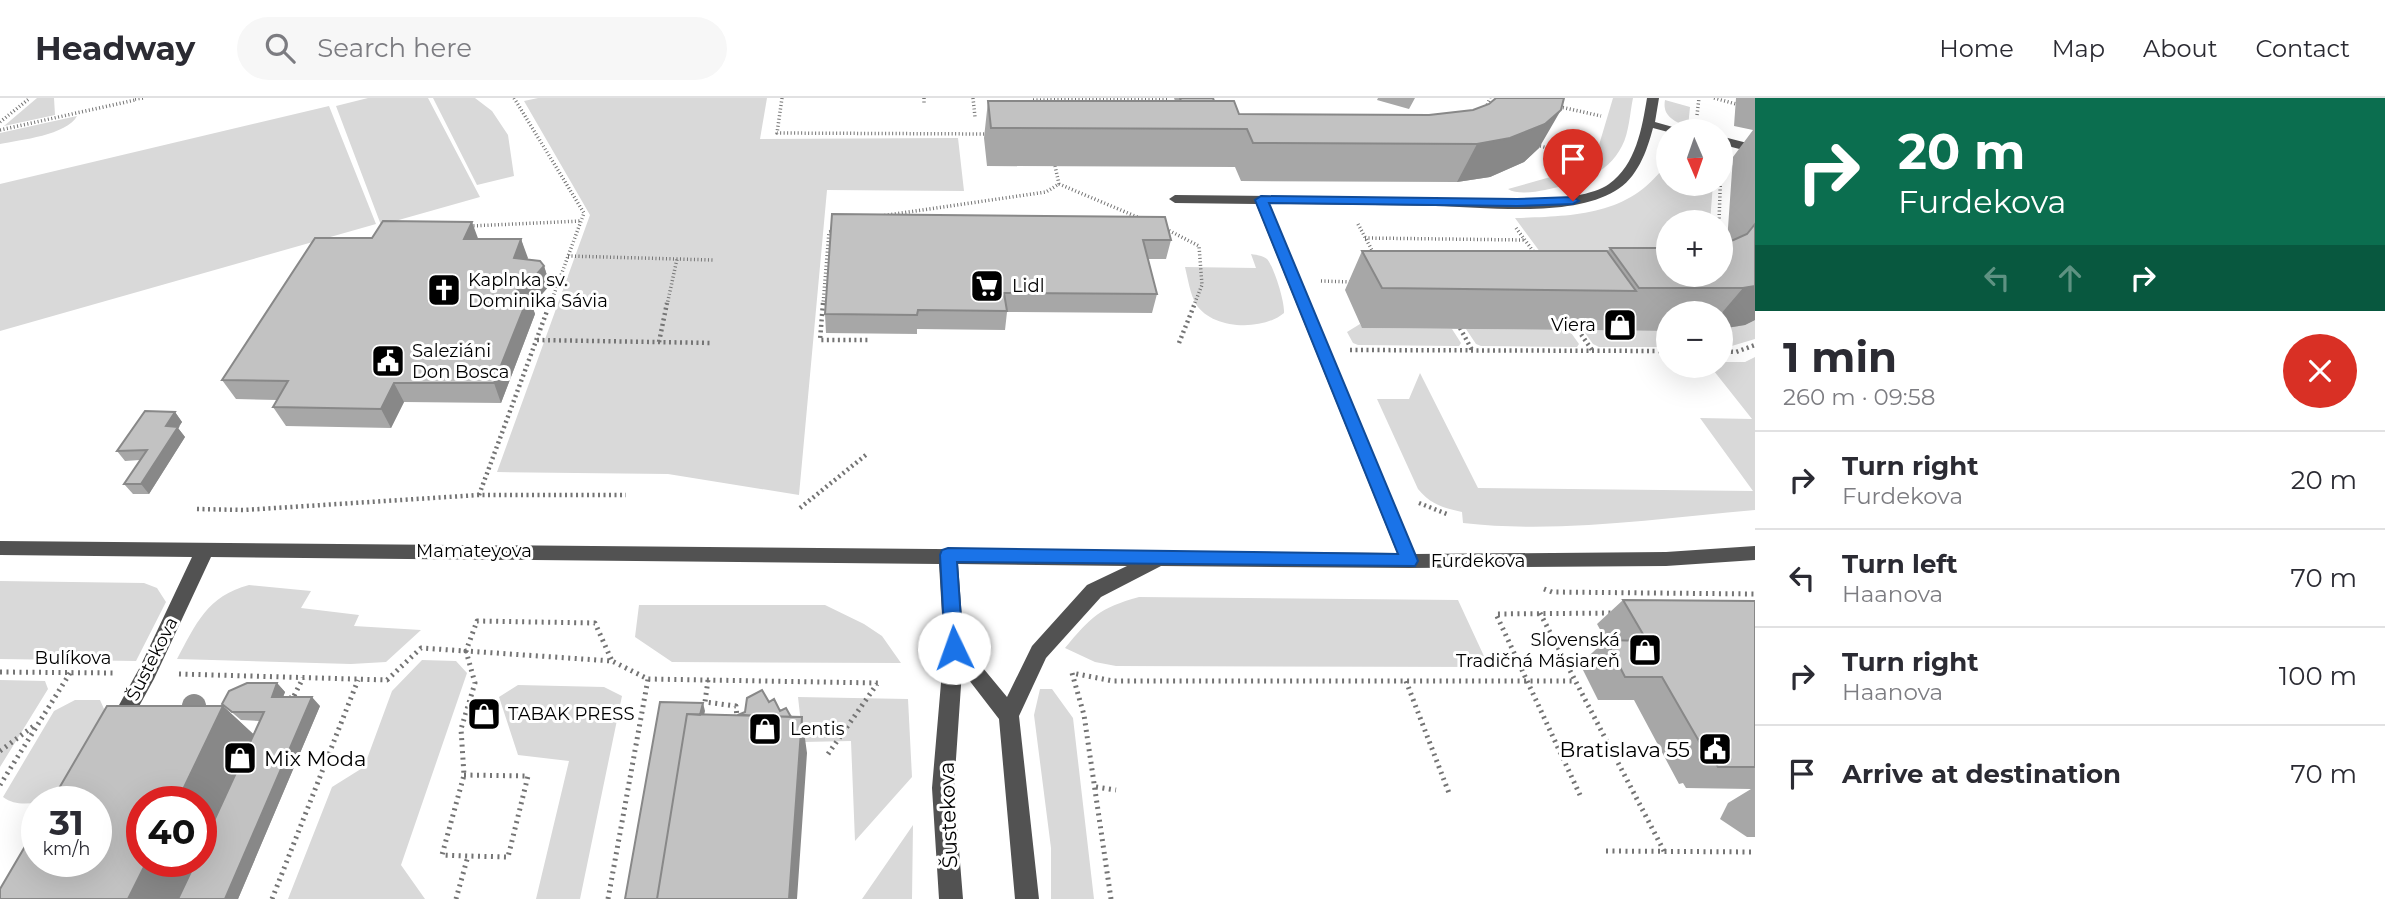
<!DOCTYPE html>
<html lang="en">
<head>
<meta charset="utf-8">
<style>
	:root { --surface:#fff; --page:#f7f7f7; --text:#2b2b33; --muted:#7c7c81; --line:#e1e1e2 }
	body { margin:0; font-family:Montserrat,sans-serif; background:var(--page); color:var(--text); height:100vh; display:flex; flex-direction:column; font-size:26px; white-space:nowrap }
	* { box-sizing:border-box; margin:0 }
	p { font-size:23px; color:var(--muted) }
	.icon { flex:none; width:38px; height:38px; fill:none; stroke:currentColor; stroke-width:2; stroke-linecap:round; stroke-linejoin:round }
	.map { position:relative; flex:1; overflow:hidden }
	.drawer { display:flex; flex-direction:column; background:var(--surface); width:630px }
	.drawer>* { flex:none }
	.top-card { background:#0b6e4f; color:#fff; overflow:hidden }
	.needle { width:46px; rotate:178deg }
	.controls { position:absolute; left:1656px; top:21px; display:grid; gap:14px }
	.controls a { display:grid; place-items:center; width:77px; height:77px; border-radius:50%; background:var(--surface); box-shadow:0 7px 28px #0002; font-size:35px }
	.speed { position:absolute; left:21px; top:688px; display:flex; gap:14px; font-size:35px; font-weight:700; text-align:center }
	.speed>* { display:grid; place-content:center; width:91px; height:91px; border-radius:50%; background:var(--surface); box-shadow:0 7px 28px #0002; line-height:1 }
	.speed small { font-size:18px; font-weight:400 }
	.speed .limit { border:10px solid #d22; background:#fff; color:#111 }
	.pin { position:absolute; display:grid; place-items:center; width:60px; height:60px; color:#fff; margin:-72px -30px; border-radius:50% 50% 50% 0; rotate:-45deg; box-shadow:0 0 7px #0007 }
	.pin .icon { rotate:45deg }
	.me { position:absolute; width:77px; margin:-38px; rotate:357deg; stroke-linejoin:round; filter:drop-shadow(0 0 5px #0008) }
	.turn { display:flex; align-items:center; gap:24px; height:147px; padding:0 28px; font-size:32px }
	.turn .icon { width:91px; height:91px; stroke-width:2.5 }
	.turn b { display:block; font-size:49px; line-height:60px }
	.lanes { display:flex; align-items:center; height:66px; padding:0 28px; background:#0003; justify-content:center; gap:35px; direction:ltr }
	.lanes .off { opacity:.35 }
	.round { display:grid; place-items:center; flex:none; width:74px; height:74px; border-radius:37px; background:var(--page) }
	.summary { display:flex; align-items:center; justify-content:space-between; height:119px; padding:0 28px }
	h1 { font-size:42px; font-weight:700; line-height:52px }
	ul { padding:0; list-style:none }
	li { display:flex; align-items:center; gap:21px; height:98px; padding:0 28px; border-top:2px solid var(--line) }
	li div { flex:1 }
	li b { display:block; font-size:26px }
	li em { font-style:normal }
	header { display:flex; align-items:center; gap:42px; box-sizing:border-box; height:98px; padding:0 35px; background:var(--surface); border-bottom:2px solid var(--line) }
	header strong { font-size:33px }
	nav { display:flex; gap:38px; margin-inline-start:auto; font-size:24px }
	.search { width:490px; height:63px; background:var(--page); display:flex; align-items:center; gap:18px; box-sizing:border-box; padding:0 24px; border-radius:38px; color:var(--muted); font-size:26px }
	main { display:flex; flex:1; min-height:0 }
	.map>svg:first-child { display:block }
	.green { fill:#d9d9d9 }
	.lines { fill:none; stroke-linecap:round; stroke-linejoin:round }
	.path-far2 { stroke:#747474; stroke-width:3.5; stroke-dasharray:1 2.5; stroke-linecap:butt }
	.path-far1 { stroke:#747474; stroke-width:4.5; stroke-dasharray:2 3.5; stroke-linecap:butt }
	.path { stroke:#747474; stroke-width:5; stroke-dasharray:2 4.5; stroke-linecap:butt }
	.minor { fill:#525252; fill-rule:evenodd }
	.tree { fill:#8d8d8d }
	.wall { fill:#a7a7a7 }
	.shaded-wall { fill:#888 }
	.building { fill:#c2c2c2; stroke:#888; stroke-width:2 }
	.route { fill:#1a73e8; stroke:#114b97; stroke-width:2 }
	.labels { text-anchor:middle; dominant-baseline:central; stroke-width:6; stroke-linejoin:round; paint-order:stroke }
	.poi-label { font-size:18px; fill:#000; stroke:#fff; text-anchor:start }
	.street-label { font-size:18px; fill:#000; stroke:#fff }
	.near-poi-label { font-size:21px; fill:#000; stroke:#fff; text-anchor:end }
	.near-street-label { font-size:21px; fill:#000; stroke:#fff }
</style>
</head>
<body>
<header>
<strong>Headway</strong>
<div class="search"><svg class="icon" aria-label="search" viewBox="0 0 24 24"><circle cx="10" cy="10" r="6"/><path d="M15 15l6 6"/></svg>Search here</div>
<nav><a>Home</a><a>Map</a><a>About</a><a>Contact</a></nav>
</header>
<main>
<div class="map">
<svg width="1755" height="801" viewBox="0 0 1755 801">
	<rect width="100%" height="100%" fill="#fff"/>
	<!-- green -->
	<path class="green" d="M37,0H54L55,17L4,28Z
		M368,0H428L480,99L381,127L336,8Z
		M433,0H475L492,13L508,37L514,78L477,87Z
		M538,0H767L760,41L958,40L964,93L827,92L799,397L668,376L497,374L590,117L524,3Z
		M1613,0H1633C1630,14 1629,35 1622,48C1607,78 1575,86 1545,92C1535,94 1517,97 1508,91L1568,74L1599,47Z
		M1665,2L1690,9L1688,29C1674,23 1662,18 1665,2Z
		M329,8L376,126L0,233V86Z
		M77,18C67,37 20,42 0,46V35Z
		M1668,63V86H1713L1710,124H1668V177L1560,181L1515,120C1575,118 1632,118 1668,63Z
		M1251,156C1256,157 1262,157 1267,161C1274,169 1285,204 1284,215C1263,233 1212,232 1196,206C1190,196 1188,181 1185,169L1256,170Z
		M1755,222V241L1725,250L1720,248V230L1745,227Z
		M1360,226L1363,230L1452,231L1461,245L1459,248L1358,247L1353,245L1347,234Z
		M1466,231L1569,232L1579,246L1577,249L1481,248L1476,246Z
		M1583,232L1668,233V249H1599L1593,246Z
		M1755,259V412C1659,420 1559,436 1463,425L1462,414C1443,410 1430,406 1418,391L1377,301H1409L1420,275L1478,390L1753,393L1700,320L1752,321L1710,268H1720V264H1745Z
		M0,483L144,485L157,490L166,504L136,563L0,561Z
		M249,487L311,493L301,510L359,517L354,528L421,532L386,564L351,566L177,561C196,526 207,498 249,487Z
		M1139,499L1458,502L1489,569L1116,568L1095,564L1065,550C1091,519 1099,510 1139,499Z
		M639,507H825L864,526L882,538L901,565L672,564L635,539Z
		M422,562L456,563L467,575L401,767L425,801H288L332,689L364,669L392,593Z
		M0,582L45,583L48,591L0,669Z
		M518,587L604,589L622,598L580,801H536L569,663L518,657L499,599Z
		M1040,591H1052L1073,620L1094,801H1051V750L1034,617Z
		M798,599L908,601L912,679L855,743L851,643L803,644Z
		M75,602H100L105,613L55,703C37,703 19,711 3,699L54,613Z
		M913,727L912,801H862Z"/>
	<g class="lines">
		<!-- path-far2 -->
		<path class="path-far2" d="M514,0L584,115L550,207
			M782,0L777,35L988,36
			M924,0V6
			M973,0L975,19
			M1714,0L1736,6
			M135,1L144,0
			M1033,2L1169,1
			M1556,8L1601,18
			M1486,10L1490,0
			M1697,17L1699,0
			M0,24L30,0
			M0,32L135,2
			M1540,48L1576,57
			M1055,68L1059,86
			M1059,86L1142,121
			M881,118L1046,94L1059,86
			M1719,124L1721,66
			M1358,126L1374,156
			M470,128L581,123
			M1516,130L1536,157
			M1166,131L1199,148L1202,187L1194,207
			M1365,140L1524,142
			M568,158L713,162
			M1321,183L1351,184
			M528,205L551,203
			M667,207L677,161
			M823,207L829,134L836,132"/>
		<!-- path-far1 -->
		<path class="path-far1" d="M823,205L820,242H868
			M1460,230L1472,252
			M1578,232L1592,252
			M537,242L713,245
			M659,244L667,205
			M1179,245L1195,205
			M1350,252L1668,253
			M1720,253L1736,254L1755,247
			M479,397L550,205
			M1419,405L1447,416
			M800,410L867,356
			M197,411L244,412L479,397H626"/>
		<!-- path -->
		<path class="path" d="M1544,491L1552,494L1755,496
			M1540,515L1664,753
			M0,574L115,575
			M179,576L387,582L421,550L466,553L477,523L595,525L612,563
			M708,582L705,604L736,608L737,620H734
			M1406,583L1449,695
			M289,600H293L303,580
			M0,653L35,627
			M828,656L877,586
			M464,677L528,678L508,759L468,758
			M0,687L70,575
			M1096,689L1116,692
			M1580,697L1496,516L1614,515
			M1606,753L1755,754
			M272,801L358,582
			M456,801L468,758L442,757L464,677L461,631L475,585L466,553L612,563L648,581L878,585
			M608,801L648,581
			M1111,801L1084,617L1072,575L1113,583H1576"/>
		<!-- minor -->
		<path class="minor" d="M1647,0H1659L1655,24L1687,33L1668,34L1653,30C1647,53 1637,81 1615,93C1570,120 1487,109 1435,108C1380,107 1325,106 1269,106L1415,456L1666,454L1755,448V462L1666,468L1409,470L1161,468L1101,499L1046,560L1019,618L1039,801H1015L999,621L962,573L954,690L963,801H939L932,690L944,550L939,466L211,459L154,581L125,634L118,637L111,634L108,627L140,569L192,459L0,457V443L1397,455L1256,106L1175,105L1169,101L1175,97C1241,98 1307,98 1372,99C1423,100 1572,113 1609,86C1636,67 1642,30 1647,0ZM958,466L1127,468L1087,487L1032,548L1007,599L964,547Z
			M1720,38L1755,47V55L1720,46Z"/>
	</g>
	<!-- trees -->
	<circle class="tree" cx="194" cy="608" r="12"/>
	<!-- wall -->
	<path class="wall" d="M1174,0H1213L1214,3L1239,16L1539,50L1524,64L1490,79L1457,84L1241,83L1235,69L987,68L984,40L988,3H1175Z
		M1378,0H1415L1409,11L1377,2Z
		M1736,0H1755V222L1745,227L1720,231V215H1668V233L1362,230L1345,192L1362,153L1607,154L1610,150L1668,177L1727,144L1733,59L1753,32L1734,28Z
		M832,116L1171,142L1166,161H1148L1157,196L1152,215L1007,214L1005,232L917,231V236L826,235L825,216Z
		M372,140L521,141L527,161L544,168L550,187L542,196L529,199L535,216L501,305L404,304L391,330L286,328L273,309L277,302L236,301L222,282Z
		M175,314L182,324L178,330L185,339L149,396H133L124,386L140,362L125,363L117,353Z
		M1623,502L1755,503V739H1747L1720,721L1728,705L1751,691L1686,690L1683,685L1679,686L1634,602H1598L1580,566L1606,542L1597,526Z
		M277,585L285,594L283,599L320,608L238,801L223,608L254,637L260,623L241,622L222,606Z"/>
	<!-- shaded-wall -->
	<path class="shaded-wall" d="M1561,12L1539,50L1524,64L1490,79L1457,84L1477,46Z
		M472,124L479,143L464,141Z
		M521,141L528,160L520,179L514,160Z
		M544,168L550,187L542,196L529,199L535,216L501,305L494,285L521,180Z
		M1755,188V222L1745,227L1720,231V217L1743,190Z
		M394,285L404,304L391,330L381,311Z
		M175,314L182,324L178,330L185,339L149,396L141,386L166,328Z
		M277,585L285,594L280,607L272,599Z
		M312,599L320,608L238,801H225Z
		M703,605L705,613L701,631L699,622Z
		M223,608L263,645L193,801H128L147,763H201V704H177Z
		M802,619L807,655L797,801H789Z"/>
	<!-- building -->
	<path class="building" d="M1180,0H1213L1214,3H1181Z
		M1496,0H1564L1561,12L1545,26L1510,40L1477,46L1253,45L1247,31L991,30L988,3H1234L1239,16L1429,17L1473,12L1489,6Z
		M832,116L1165,119L1171,142H1143L1157,196L1004,195L1007,213L918,212L917,217L825,216Z
		M383,123L472,124L464,141H521L514,160L540,163L544,168L536,177L521,180L516,196L529,197L494,285H394L381,311L273,309L288,283L222,282L315,140H372Z
		M1755,126V188L1743,190H1639L1610,150H1668V177H1720V146L1729,144L1747,136Z
		M1362,153H1607L1636,193L1382,190Z
		M145,313L175,314L166,328L178,329L141,386H124L147,352L117,353Z
		M1623,502L1755,503V669H1718L1715,664H1711L1662,579H1625L1606,542L1647,543Z
		M247,585H277L272,599H312L225,801H178L196,763H201V751L264,614H232L222,606L229,593Z
		M762,592L769,604L774,601L780,613L786,610L791,619L738,617L745,614L747,600Z
		M660,604L703,605L700,617L687,616L657,801H625Z
		M107,608H223L177,704H142V763H147L128,801H0V791L37,728V763H96V704H51Z
		M687,616L802,619L789,801H657Z"/>
	<!-- route -->
	<path class="route" d="M1261,98L1517,101L1573,99L1579,103L1573,106L1517,108L1269,105L1418,463L1415,468L957,464L963,550L960,556L954,558L947,556L945,550L940,457L942,452L948,450L1398,456L1255,102Z"/>
	<!-- icons -->
	<defs>
		<symbol id="supermarket-square" viewBox="-11 -11 22 22"><rect x="-9" y="-9" width="18" height="18" rx="4" fill="#000" stroke="#fff"/><path d="M-6-5.5h2.5l.6 2H6L4.5 2H-2.5L-4.4-4H-6ZM-1.5 3.2a1.3 1.3 0 1 0 .1 0ZM3 3.2a1.3 1.3 0 1 0 .1 0Z" fill="#fff"/></symbol>
		<symbol id="church-square" viewBox="-11 -11 22 22"><rect x="-9" y="-9" width="18" height="18" rx="4" fill="#000" stroke="#fff"/><path d="M-1.2-6h2.4v3.5h3.3v2.4h-3.3V6h-2.4V-.1h-3.3v-2.4h3.3Z" fill="#fff"/></symbol>
		<symbol id="shop-square" viewBox="-11 -11 22 22"><rect x="-9" y="-9" width="18" height="18" rx="4" fill="#000" stroke="#fff"/><path d="M-5-2.5h2.3a2.7 3.5 0 0 1 5.4 0H5L5.5 6h-11ZM-1.5-2.5h3a1.5 2.3 0 0 0-3 0Z" fill="#fff"/></symbol>
		<symbol id="civic-square" viewBox="-11 -11 22 22"><rect x="-9" y="-9" width="18" height="18" rx="4" fill="#000" stroke="#fff"/><path d="M-.6-6.5H3V-4.5H.6V-3L4-1V1h2V6H-6V1h2V-1L-.6-3ZM-1.2 2.5V6h2.4V2.5Z" fill="#fff"/></symbol>
	</defs>
	<g fill-rule="evenodd">
		<use href="#supermarket-square" x="968" y="169" width="38" height="38"/>
		<use href="#church-square" x="425" y="173" width="38" height="38"/>
		<use href="#shop-square" x="1601" y="208" width="38" height="38"/>
		<use href="#civic-square" x="369" y="244" width="38" height="38"/>
		<use href="#shop-square" x="1626" y="533" width="38" height="38"/>
		<use href="#shop-square" x="465" y="597" width="38" height="38"/>
		<use href="#shop-square" x="746" y="612" width="38" height="38"/>
		<use href="#civic-square" x="1696" y="632" width="38" height="38"/>
		<use href="#shop-square" x="221" y="641" width="38" height="38"/>
	</g>
	<g class="labels">
		<!-- poi labels -->
		<g class="poi-label">
			<text x="468" y="182">Kaplnka sv.<tspan x="468" dy="21">Dominika Sávia</tspan></text>
			<text x="1012" y="188">Lidl</text>
			<text x="1596" y="227" text-anchor="end">Viera</text>
			<text x="412" y="253">Saleziáni<tspan x="412" dy="21">Don Bosca</tspan></text>
			<text x="1620" y="542" text-anchor="end">Slovenská<tspan x="1620" dy="21">Tradičná Mäsiareň</tspan></text>
			<text x="508" y="616">TABAK PRESS</text>
			<text x="790" y="631">Lentis</text>
		</g>
		<!-- street labels -->
		<g class="street-label">
			<text x="474" y="453">Mamateyova</text>
			<text x="1478" y="463">Furdekova</text>
			<text x="73" y="560">Bulíkova</text>
			<text transform="translate(152 561) rotate(-63)">Šustekova</text>
		</g>
		<!-- near-poi labels -->
		<g class="near-poi-label">
			<text x="1690" y="651">Bratislava 55</text>
			<text x="264" y="660" text-anchor="start">Mix Moda</text>
		</g>
		<!-- near-street labels -->
		<g class="near-street-label">
			<text transform="translate(948 717) rotate(-92)">Šustekova</text>
		</g>
	</g>
</svg>
<div class="controls">
<a><svg class="needle" viewBox="-14 -14 28 28"><path d="M0-13l5 13h-10z" fill="#e53935"/><path d="M0 13l5-13h-10z" fill="#7c7c81"/></svg></a>
<a>+</a>
<a>−</a>
</div>
<div class="speed"><div>31<small>km/h</small></div><div class="limit">40</div></div>
<div class="pin" style="left:1573px;top:103px;background:#d93025"><svg class="icon" aria-label="arrive" viewBox="0 0 24 24"><path d="M6 21V4h12l-3 4 3 4H6"/></svg></div>
<svg class="me" style="left:954px;top:550px" viewBox="-20 -20 40 40"><circle r="19" fill="#fff"/><path d="M0-13L10 11 0 6-10 11z" fill="#1a73e8"/></svg>
</div>
<section class="drawer">
<div class="top-card">
<div class="turn"><svg class="icon" aria-label="right" viewBox="0 0 24 24"><path d="M7 20v-9h11M14 6l5 5-5 5"/></svg><div><b>20 m</b>Furdekova</div></div>
<div class="lanes"><svg class="icon off" aria-label="left" viewBox="0 0 24 24"><path d="M17 20v-9H6M10 6l-5 5 5 5"/></svg><svg class="icon off" aria-label="ahead" viewBox="0 0 24 24"><path d="M12 20V5M6 11l6-6 6 6"/></svg><svg class="icon" aria-label="right" viewBox="0 0 24 24"><path d="M7 20v-9h11M14 6l5 5-5 5"/></svg></div>
</div>
<div class="summary"><div><h1>1 min</h1><p>260 m · 09:58</p></div><a class="round" style="background:#d93025;color:#fff"><svg class="icon" aria-label="close" viewBox="0 0 24 24"><path d="M6 6l12 12M18 6L6 18"/></svg></a></div>
<ul>
<li><svg class="icon" aria-label="right" viewBox="0 0 24 24"><path d="M7 20v-9h11M14 6l5 5-5 5"/></svg><div><b>Turn right</b><p>Furdekova</p></div><em>20 m</em></li>
<li><svg class="icon" aria-label="left" viewBox="0 0 24 24"><path d="M17 20v-9H6M10 6l-5 5 5 5"/></svg><div><b>Turn left</b><p>Haanova</p></div><em>70 m</em></li>
<li><svg class="icon" aria-label="right" viewBox="0 0 24 24"><path d="M7 20v-9h11M14 6l5 5-5 5"/></svg><div><b>Turn right</b><p>Haanova</p></div><em>100 m</em></li>
<li><svg class="icon" aria-label="arrive" viewBox="0 0 24 24"><path d="M6 21V4h12l-3 4 3 4H6"/></svg><div><b>Arrive at destination</b></div><em>70 m</em></li>
</ul>
</section>
</main>
</body>
</html>
